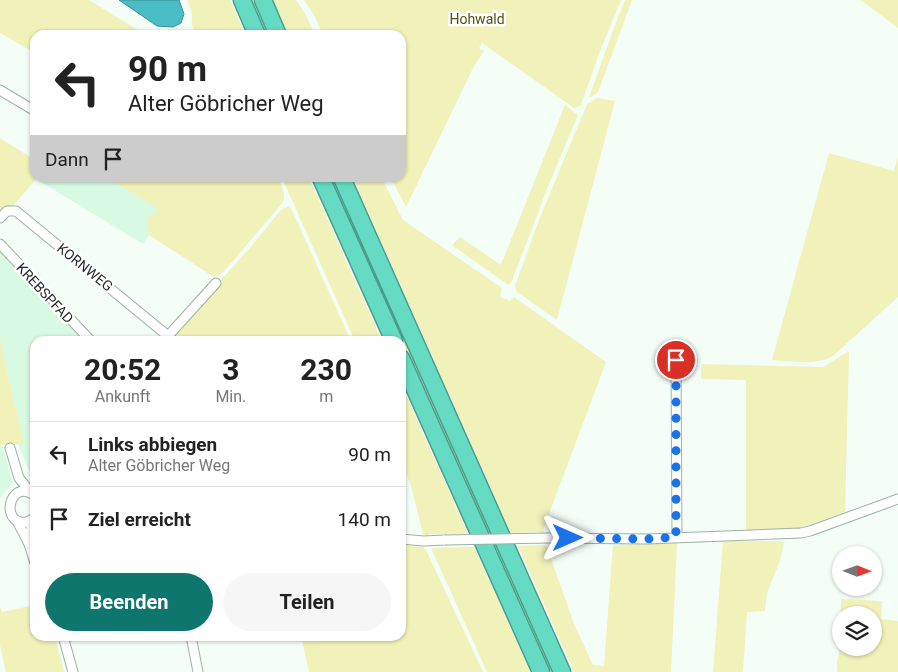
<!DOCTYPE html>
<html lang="de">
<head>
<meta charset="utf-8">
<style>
	:root { --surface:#fff; --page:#f6f6f6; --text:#222; --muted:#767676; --line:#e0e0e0; --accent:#0f766e }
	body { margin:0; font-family:Roboto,sans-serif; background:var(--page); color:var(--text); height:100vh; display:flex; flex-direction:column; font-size:19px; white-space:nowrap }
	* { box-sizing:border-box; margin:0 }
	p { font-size:16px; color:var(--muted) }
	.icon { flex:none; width:28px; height:28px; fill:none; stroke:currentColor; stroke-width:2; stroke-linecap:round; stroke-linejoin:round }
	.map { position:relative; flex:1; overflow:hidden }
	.details { position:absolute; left:30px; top:336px; width:376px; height:305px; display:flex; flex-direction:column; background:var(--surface); border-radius:15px; box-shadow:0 1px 4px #0004 }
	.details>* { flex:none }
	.banner { position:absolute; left:30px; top:30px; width:376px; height:152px; border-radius:15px; box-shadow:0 1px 4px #0004; background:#fff; color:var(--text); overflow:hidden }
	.needle { width:32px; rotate:91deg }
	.fabs { position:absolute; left:832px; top:546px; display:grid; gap:10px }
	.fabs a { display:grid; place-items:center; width:50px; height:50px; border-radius:50%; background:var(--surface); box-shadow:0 1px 4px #0004; font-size:25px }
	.pin { position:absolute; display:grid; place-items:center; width:42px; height:42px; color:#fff; margin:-21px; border:2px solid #fff; border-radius:50%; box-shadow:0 1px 5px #0007 }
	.me { position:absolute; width:55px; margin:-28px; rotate:90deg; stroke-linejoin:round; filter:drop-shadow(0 0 4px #0008) }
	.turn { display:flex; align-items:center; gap:18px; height:105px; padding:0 15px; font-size:22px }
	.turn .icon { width:65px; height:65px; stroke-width:2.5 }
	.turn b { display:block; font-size:35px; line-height:42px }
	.then { display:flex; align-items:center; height:48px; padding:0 15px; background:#0003; gap:10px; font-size:19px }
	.eta { display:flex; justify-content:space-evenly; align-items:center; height:85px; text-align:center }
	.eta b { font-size:30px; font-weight:700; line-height:35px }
	.action { display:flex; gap:10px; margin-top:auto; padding:10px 15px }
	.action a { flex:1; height:58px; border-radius:30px; background:var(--accent); color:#fff; font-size:20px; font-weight:700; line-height:58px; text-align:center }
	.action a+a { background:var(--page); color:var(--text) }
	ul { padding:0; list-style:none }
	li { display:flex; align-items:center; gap:15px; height:65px; padding:0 15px; border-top:1px solid var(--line) }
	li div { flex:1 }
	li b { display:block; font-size:19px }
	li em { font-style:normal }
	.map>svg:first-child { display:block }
	.built { fill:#d8f9e2 }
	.green { fill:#f1f1ba; fill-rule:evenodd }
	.water { fill:#49bdc5; stroke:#3c9094 }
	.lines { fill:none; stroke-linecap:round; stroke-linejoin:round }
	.minor-casing { stroke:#9bb3a2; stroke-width:11 }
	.motorway-casing { stroke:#4c9c8b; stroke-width:19 }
	.minor { stroke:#fff; stroke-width:9 }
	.motorway { stroke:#65dbc4; stroke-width:16 }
	.minor-bridge-casing { stroke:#9bb3a2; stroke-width:11; stroke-linecap:butt }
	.minor-bridge { stroke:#fff; stroke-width:9 }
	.route { stroke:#1a73e8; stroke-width:9; stroke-dasharray:0 16.2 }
	.labels { text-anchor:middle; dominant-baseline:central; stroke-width:5; stroke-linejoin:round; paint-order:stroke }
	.park-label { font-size:14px; fill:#535114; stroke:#fff }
	.street-label { font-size:14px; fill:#1e2721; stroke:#fff }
</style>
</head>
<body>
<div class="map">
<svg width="898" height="672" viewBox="0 0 898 672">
	<rect width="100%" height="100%" fill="#f4fef7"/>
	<!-- built -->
	<path class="built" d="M44,178H107L160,209L147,219L149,235L143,244L41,182Z
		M0,249L87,341H35V484L18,444H24L0,339Z
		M0,445H2L13,482L0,498Z"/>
	<!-- green -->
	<path class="green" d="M0,0H89L146,35H35V53L0,33Z
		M187,0H230L246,35H196L192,25V14Z
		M273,0H296L305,13L315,35H289Z
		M304,0H621L600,51L581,105L574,108L482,43L479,48L484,51L473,68L406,207L391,178H401V35H323L315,17Z
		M625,0H632L598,92L591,97H589L614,28Z
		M861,0H898V28Z
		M597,98L615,101L557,320L517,292L515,286L539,220L587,104Z
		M565,105L578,115L551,179L511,283L508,285L452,245L460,237L501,265Z
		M0,138L35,160V178H37L12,207L0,215Z
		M829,153L894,171L898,157V297L833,356C816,366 791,361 772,360Z
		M107,178H278C281,185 286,193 283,202L233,261L221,274L214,277L149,235L147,219L159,209Z
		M282,178H309L382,341H355Z
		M330,178H332L553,672H551Z
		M353,178H382L403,220L502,288L500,297L510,301L514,297L606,362L543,530L545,534H540L539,532L511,533Z
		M288,206L291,208L351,341H165L250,248L280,211Z
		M0,339L24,444L0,445Z
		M849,351L845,512L799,529L746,530V380L701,379V364L823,367Z
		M401,384L468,534H429L428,537L425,536L423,534L411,486L401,460Z
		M723,541H784L781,558L767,593L765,611L747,612L743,672H713Z
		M677,543L671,672H574L518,546L545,545L547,547L574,624L593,665L604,666L613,545Z
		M401,545L423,547L427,552L483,672H309L301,636H401Z
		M474,547L522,654L530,672H487L431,548Z
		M841,599L882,601L881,619L898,621V672H837V661L839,655ZM841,615H874V648H841Z
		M35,605V636H55L64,672H6L0,645V607L2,612Z"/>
	<!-- water -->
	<path class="water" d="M119,0H179L184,14L181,23L173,27L157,26Z"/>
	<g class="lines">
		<defs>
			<path id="minor" d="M0,90L35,111
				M0,218L7,211H16L168,336L164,341
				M0,244L91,341
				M168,336L216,283
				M676,361L677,537
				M10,448L19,478L31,493
				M35,496C13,478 0,516 20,522C26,523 31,521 35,517
				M17,521L29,544L35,563
				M548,538L647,539L801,533L810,531L898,499
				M401,539L424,541L445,540
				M29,544L32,520
				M63,636L73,672
				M191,636L198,672"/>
			<path id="motorway" d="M242,0L257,35
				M263,0L278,35
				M321,178L394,341
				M342,178L562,672
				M401,358L541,672"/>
		</defs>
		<!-- minor casing -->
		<use href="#minor" class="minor-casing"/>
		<!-- motorway casing -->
		<use href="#motorway" class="motorway-casing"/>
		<!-- minor -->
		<use href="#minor" class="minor"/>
		<!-- motorway -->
		<use href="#motorway" class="motorway"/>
		<defs>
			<path id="minor-bridge" d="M445,540L548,538"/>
		</defs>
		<!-- minor-bridge casing -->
		<use href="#minor-bridge" class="minor-bridge-casing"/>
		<!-- minor-bridge -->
		<use href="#minor-bridge" class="minor-bridge"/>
	</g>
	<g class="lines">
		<!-- route -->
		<path class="route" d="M568,538L647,539L676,537V360"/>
	</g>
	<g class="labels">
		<!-- park labels -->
		<g class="park-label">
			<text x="477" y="19">Hohwald</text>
		</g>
		<!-- street labels -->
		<g class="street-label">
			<text transform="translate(85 267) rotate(39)">KORNWEG</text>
			<text transform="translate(45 293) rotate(47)">KREBSPFAD</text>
		</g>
	</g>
</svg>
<div class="fabs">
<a><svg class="needle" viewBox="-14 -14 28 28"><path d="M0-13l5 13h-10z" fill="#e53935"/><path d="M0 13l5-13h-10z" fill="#767676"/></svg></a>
<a><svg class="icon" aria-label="layers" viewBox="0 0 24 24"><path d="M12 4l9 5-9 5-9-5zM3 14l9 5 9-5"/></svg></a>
</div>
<div class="pin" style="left:676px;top:360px;background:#d93025"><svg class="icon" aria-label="arrive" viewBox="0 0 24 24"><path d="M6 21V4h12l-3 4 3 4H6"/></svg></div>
<svg class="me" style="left:568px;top:538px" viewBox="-20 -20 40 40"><path d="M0-17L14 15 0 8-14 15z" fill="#1a73e8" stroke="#fff" stroke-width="4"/></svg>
<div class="banner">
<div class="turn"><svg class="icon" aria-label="left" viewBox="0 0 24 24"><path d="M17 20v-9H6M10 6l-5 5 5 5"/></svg><div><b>90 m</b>Alter Göbricher Weg</div></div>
<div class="then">Dann<svg class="icon" aria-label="arrive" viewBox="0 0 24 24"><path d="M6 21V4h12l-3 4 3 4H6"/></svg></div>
</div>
<section class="details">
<div class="eta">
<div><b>20:52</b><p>Ankunft</p></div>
<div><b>3</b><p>Min.</p></div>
<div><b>230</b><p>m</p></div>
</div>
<ul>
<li><svg class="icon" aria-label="left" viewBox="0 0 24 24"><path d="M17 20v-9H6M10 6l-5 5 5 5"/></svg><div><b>Links abbiegen</b><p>Alter Göbricher Weg</p></div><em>90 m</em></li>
<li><svg class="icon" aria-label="arrive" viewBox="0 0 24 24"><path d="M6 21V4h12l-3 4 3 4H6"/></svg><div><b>Ziel erreicht</b></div><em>140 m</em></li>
</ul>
<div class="action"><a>Beenden</a><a>Teilen</a></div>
</section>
</div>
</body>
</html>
